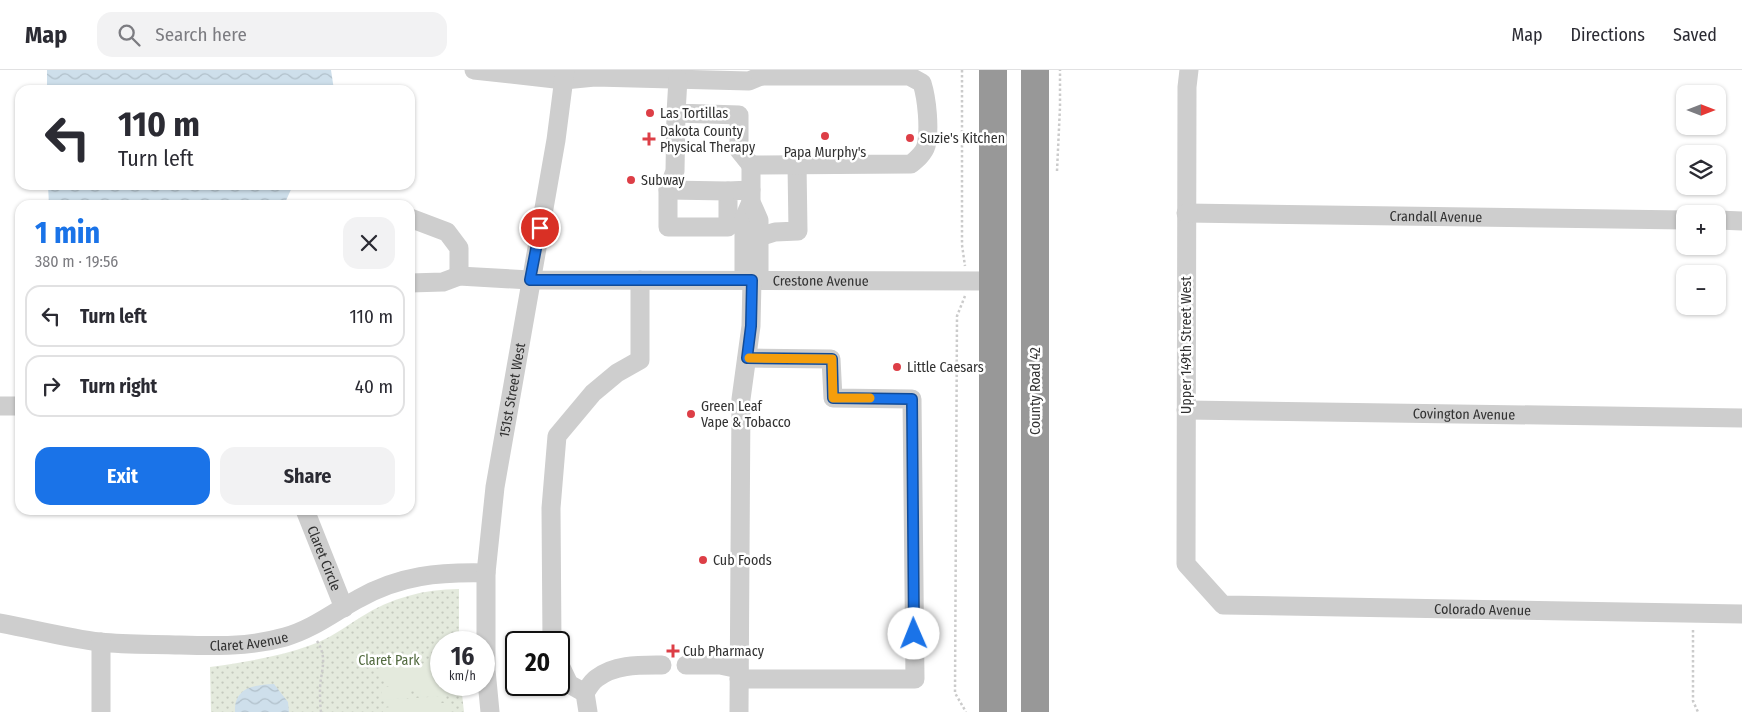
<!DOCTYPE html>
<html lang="en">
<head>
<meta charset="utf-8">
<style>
	:root { --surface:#fff; --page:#f2f2f3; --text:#2b2b33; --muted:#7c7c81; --line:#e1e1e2; --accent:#1a73e8 }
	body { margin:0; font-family:"Fira Sans Condensed",sans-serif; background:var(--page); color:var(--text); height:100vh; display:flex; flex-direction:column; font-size:19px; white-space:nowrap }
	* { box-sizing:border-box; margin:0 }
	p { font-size:16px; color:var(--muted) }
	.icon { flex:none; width:28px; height:28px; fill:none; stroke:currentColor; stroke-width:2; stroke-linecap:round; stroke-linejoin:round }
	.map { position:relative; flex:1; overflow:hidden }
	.sheet { position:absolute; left:15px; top:130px; width:400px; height:315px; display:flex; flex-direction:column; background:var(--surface); border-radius:15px; box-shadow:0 1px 4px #0004 }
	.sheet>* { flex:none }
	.guide { position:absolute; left:15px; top:15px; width:400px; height:105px; border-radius:15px; box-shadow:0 1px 4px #0004; background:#fff; color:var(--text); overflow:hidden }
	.needle { width:32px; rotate:90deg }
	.buttons { position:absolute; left:1676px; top:15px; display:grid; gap:10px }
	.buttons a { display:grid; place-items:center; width:50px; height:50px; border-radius:10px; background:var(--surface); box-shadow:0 1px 4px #0004; font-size:25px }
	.speed { position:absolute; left:430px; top:561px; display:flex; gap:10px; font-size:25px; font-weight:700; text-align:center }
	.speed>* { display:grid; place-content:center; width:65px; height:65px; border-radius:50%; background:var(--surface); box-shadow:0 1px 4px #0004; line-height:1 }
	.speed small { font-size:12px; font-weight:400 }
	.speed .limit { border:2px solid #111; border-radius:8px; background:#fff; color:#111 }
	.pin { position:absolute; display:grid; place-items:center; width:42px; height:42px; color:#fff; margin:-21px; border:2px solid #fff; border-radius:50%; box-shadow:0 1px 5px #0007 }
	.me { position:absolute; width:55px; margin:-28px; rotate:359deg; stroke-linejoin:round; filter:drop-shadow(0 0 4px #0008) }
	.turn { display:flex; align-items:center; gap:18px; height:105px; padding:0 20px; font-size:22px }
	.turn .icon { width:65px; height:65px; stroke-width:2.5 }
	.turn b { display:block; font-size:35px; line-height:42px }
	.round { display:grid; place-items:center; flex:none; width:52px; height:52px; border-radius:15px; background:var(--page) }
	.summary { display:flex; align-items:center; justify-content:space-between; height:85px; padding:0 20px }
	h1 { font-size:30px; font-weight:700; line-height:38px; color:var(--accent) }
	.button { display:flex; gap:10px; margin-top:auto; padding:10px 20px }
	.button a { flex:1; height:58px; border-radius:15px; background:var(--accent); color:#fff; font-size:20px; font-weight:700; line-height:58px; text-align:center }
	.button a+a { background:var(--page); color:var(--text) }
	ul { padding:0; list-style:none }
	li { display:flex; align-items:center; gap:15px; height:62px; margin:0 10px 8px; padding:0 10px; border:2px solid var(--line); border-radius:15px }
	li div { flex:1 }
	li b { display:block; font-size:19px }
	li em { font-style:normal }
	header { display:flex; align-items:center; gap:30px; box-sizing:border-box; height:70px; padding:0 25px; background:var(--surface); border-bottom:1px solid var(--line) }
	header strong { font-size:24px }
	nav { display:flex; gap:28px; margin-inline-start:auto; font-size:18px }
	.search { width:350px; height:45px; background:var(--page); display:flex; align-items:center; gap:12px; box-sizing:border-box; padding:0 18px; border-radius:15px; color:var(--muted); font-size:19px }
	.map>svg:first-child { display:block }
	.park { fill:url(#park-dots) }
	.pitch { fill:#e4eadd }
	.water { fill:url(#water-waves) }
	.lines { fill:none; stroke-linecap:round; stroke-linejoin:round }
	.path { stroke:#cbcbcb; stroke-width:2.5; stroke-dasharray:2.5 2.5; stroke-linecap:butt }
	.minor { stroke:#cecece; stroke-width:19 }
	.highway { stroke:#989898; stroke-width:28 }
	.route-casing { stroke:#114b97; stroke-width:12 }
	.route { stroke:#1a73e8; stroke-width:9 }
	.slow { stroke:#f59e0b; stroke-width:9 }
	.poi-dot { fill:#dd3e46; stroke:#fff; stroke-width:2 }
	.labels { text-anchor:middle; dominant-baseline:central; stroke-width:5; stroke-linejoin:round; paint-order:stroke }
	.poi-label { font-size:14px; fill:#313131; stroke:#fff; text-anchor:start }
	.street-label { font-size:14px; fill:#313131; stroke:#fff }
	.park-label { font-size:14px; fill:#536b40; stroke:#fff }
</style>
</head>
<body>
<header>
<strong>Map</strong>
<div class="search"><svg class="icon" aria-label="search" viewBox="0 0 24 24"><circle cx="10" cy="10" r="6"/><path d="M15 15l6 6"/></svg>Search here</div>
<nav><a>Map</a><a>Directions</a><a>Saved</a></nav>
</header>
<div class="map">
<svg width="1742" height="642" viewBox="0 0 1742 642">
	<defs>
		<pattern id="park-dots" width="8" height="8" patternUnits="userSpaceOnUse" patternTransform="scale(1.25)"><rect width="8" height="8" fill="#e4eadd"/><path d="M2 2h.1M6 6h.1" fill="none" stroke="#c4c9be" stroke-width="1.8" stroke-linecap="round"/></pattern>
		<pattern id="water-waves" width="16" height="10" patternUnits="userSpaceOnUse" patternTransform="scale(1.25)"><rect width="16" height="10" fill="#cedfeb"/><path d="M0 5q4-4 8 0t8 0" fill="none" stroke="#b1c0ca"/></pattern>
	</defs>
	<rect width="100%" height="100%" fill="#fff"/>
	<!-- park -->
	<path class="park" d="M459,519V572H441V615H461L464,642H211L210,597C244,592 279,587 311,575C329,569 345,557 361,547C391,528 424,519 459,519Z"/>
	<!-- pitch -->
	<path class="pitch" d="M441,592L440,612L441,613V615H448L449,625L421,627L420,620L410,621V628L382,630L381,617H389V609H380L379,596L408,594L409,598L418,597V594Z
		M441,626V633H450V642H383V638L391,637V630Z"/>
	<!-- water -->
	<path class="water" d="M47,0H331L334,20H47Z
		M48,115H293L284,135H49Z
		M274,614L288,632L289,642H235C234,617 254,615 274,614Z"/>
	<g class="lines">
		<!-- path -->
		<path class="path" d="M962,0V175L965,196
			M1057,101L1060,37V0
			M965,226L957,246L955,623L966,642
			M1693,560V631L1698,642
			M317,571C328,588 321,600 320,618C320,626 320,634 321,642"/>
		<!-- minor -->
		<g class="minor">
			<path d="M474,0L564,10L595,7L749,11L761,6"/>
			<path id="s1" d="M1189,0L1187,17L1186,494L1223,535L1742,544"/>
			<path d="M678,9L676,43L739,45V80L751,95"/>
			<path d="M676,43L675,101L668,120V157H728V121L751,120"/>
			<path d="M668,120L728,121"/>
			<path id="s2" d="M1186,143L1685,150"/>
			<path d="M410,148L447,162L459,178V206"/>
			<path d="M1718,150L1742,151"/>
			<path d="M759,167L775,162L798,161L797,94"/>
			<path d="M744,210V148L751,132"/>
			<path d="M759,210V150L751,132V95L911,94C917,89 924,83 926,76C930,59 927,29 922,13L909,6H761V0"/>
			<path id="s3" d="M410,213L443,212L459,206L530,210L993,211"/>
			<path d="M0,336H20"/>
			<path id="s4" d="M1186,340L1742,348"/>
			<path id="s5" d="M305,440L344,538"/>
			<path id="s6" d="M0,553C33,559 67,568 100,572C126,575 154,574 180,575C215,576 250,577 285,567C313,559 334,542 358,529C400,505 439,502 486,503"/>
			<path d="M101,572V642"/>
			<path d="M552,572L551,438L557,366L593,323L617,303L640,290V210"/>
			<path d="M559,593L569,614L585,623L588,642"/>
			<path d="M686,595H720L739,599"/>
			<path d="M739,609H915L912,329L833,328L831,289L747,288"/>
			<path d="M585,623C588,618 592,611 597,608C615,594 640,595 662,595"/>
			<path id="s7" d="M490,642L486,600V503L495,417L556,70L565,0"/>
			<path d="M739,642L741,329L751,256L752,210"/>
		</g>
		<!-- highway -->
		<path class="highway" d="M993,0V642
			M1035,642V0"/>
	</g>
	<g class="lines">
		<defs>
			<path id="route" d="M540,158L530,210H752L751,256L747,288L832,289L833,328L912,329L914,564"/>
		</defs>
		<!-- route casing -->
		<use href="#route" class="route-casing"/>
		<!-- route -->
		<use href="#route" class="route"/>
		<!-- slow -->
		<path class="slow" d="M749,288L832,289L833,328H870"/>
	</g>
	<!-- markers -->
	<g class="poi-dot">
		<circle cx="650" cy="43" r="5"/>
		<circle cx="825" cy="66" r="5"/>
		<circle cx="910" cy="68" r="5"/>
		<path d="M646.5 61.5h5v5h5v5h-5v5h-5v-5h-5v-5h5z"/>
		<circle cx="631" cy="110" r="5"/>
		<circle cx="897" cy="297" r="5"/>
		<circle cx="691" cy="344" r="5"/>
		<circle cx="703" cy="490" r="5"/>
		<path d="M670.5 573.5h5v5h5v5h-5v5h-5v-5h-5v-5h5z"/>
	</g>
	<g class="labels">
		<!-- poi labels -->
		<g class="poi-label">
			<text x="660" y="43">Las Tortillas</text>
			<text x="660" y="61">Dakota County<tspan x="660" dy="16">Physical Therapy</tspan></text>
			<text x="920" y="68">Suzie's Kitchen</text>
			<text x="825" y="82" text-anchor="middle">Papa Murphy's</text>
			<text x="641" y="110">Subway</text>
			<text x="907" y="297">Little Caesars</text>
			<text x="701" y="336">Green Leaf<tspan x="701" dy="16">Vape &amp; Tobacco</tspan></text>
			<text x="713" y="490">Cub Foods</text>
			<text x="683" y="581">Cub Pharmacy</text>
		</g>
		<!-- street labels -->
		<g class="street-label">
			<text stroke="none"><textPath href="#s2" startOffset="250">Crandall Avenue</textPath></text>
			<text stroke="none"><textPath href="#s3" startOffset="412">Crestone Avenue</textPath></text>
			<text transform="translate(1186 275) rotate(-90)">Upper 149th Street West</text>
			<text stroke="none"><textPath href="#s7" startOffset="324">151st Street West</textPath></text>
			<text transform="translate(1035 321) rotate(-90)">County Road 42</text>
			<text stroke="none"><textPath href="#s4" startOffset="278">Covington Avenue</textPath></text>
			<text stroke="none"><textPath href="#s5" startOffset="52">Claret Circle</textPath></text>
			<text stroke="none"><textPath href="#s1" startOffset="809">Colorado Avenue</textPath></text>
			<text stroke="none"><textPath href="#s6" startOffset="251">Claret Avenue</textPath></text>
		</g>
		<!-- park labels -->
		<g class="park-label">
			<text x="389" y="590">Claret Park</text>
		</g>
	</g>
</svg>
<div class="buttons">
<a><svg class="needle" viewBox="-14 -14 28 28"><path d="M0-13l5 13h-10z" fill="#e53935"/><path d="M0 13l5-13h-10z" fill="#7c7c81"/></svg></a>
<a><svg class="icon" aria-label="layers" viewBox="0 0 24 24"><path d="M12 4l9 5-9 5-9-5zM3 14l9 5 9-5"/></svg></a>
<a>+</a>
<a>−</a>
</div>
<div class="speed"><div>16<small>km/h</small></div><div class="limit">20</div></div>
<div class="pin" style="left:540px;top:158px;background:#d93025"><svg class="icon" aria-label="arrive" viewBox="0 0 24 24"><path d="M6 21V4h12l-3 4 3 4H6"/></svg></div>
<svg class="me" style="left:914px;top:564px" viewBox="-20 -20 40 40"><circle r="19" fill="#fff"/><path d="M0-13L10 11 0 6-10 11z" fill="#1a73e8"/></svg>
<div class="guide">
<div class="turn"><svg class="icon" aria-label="left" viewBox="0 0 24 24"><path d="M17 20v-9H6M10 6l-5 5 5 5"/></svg><div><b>110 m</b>Turn left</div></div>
</div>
<section class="sheet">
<div class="summary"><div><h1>1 min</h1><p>380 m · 19:56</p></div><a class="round"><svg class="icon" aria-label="close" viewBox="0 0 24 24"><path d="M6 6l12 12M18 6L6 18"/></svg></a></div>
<ul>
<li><svg class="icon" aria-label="left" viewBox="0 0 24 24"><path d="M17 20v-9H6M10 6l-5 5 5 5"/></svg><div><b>Turn left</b></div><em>110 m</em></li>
<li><svg class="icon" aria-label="right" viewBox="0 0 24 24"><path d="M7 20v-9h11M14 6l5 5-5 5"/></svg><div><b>Turn right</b></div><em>40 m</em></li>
</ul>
<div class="button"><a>Exit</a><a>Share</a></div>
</section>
</div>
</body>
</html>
